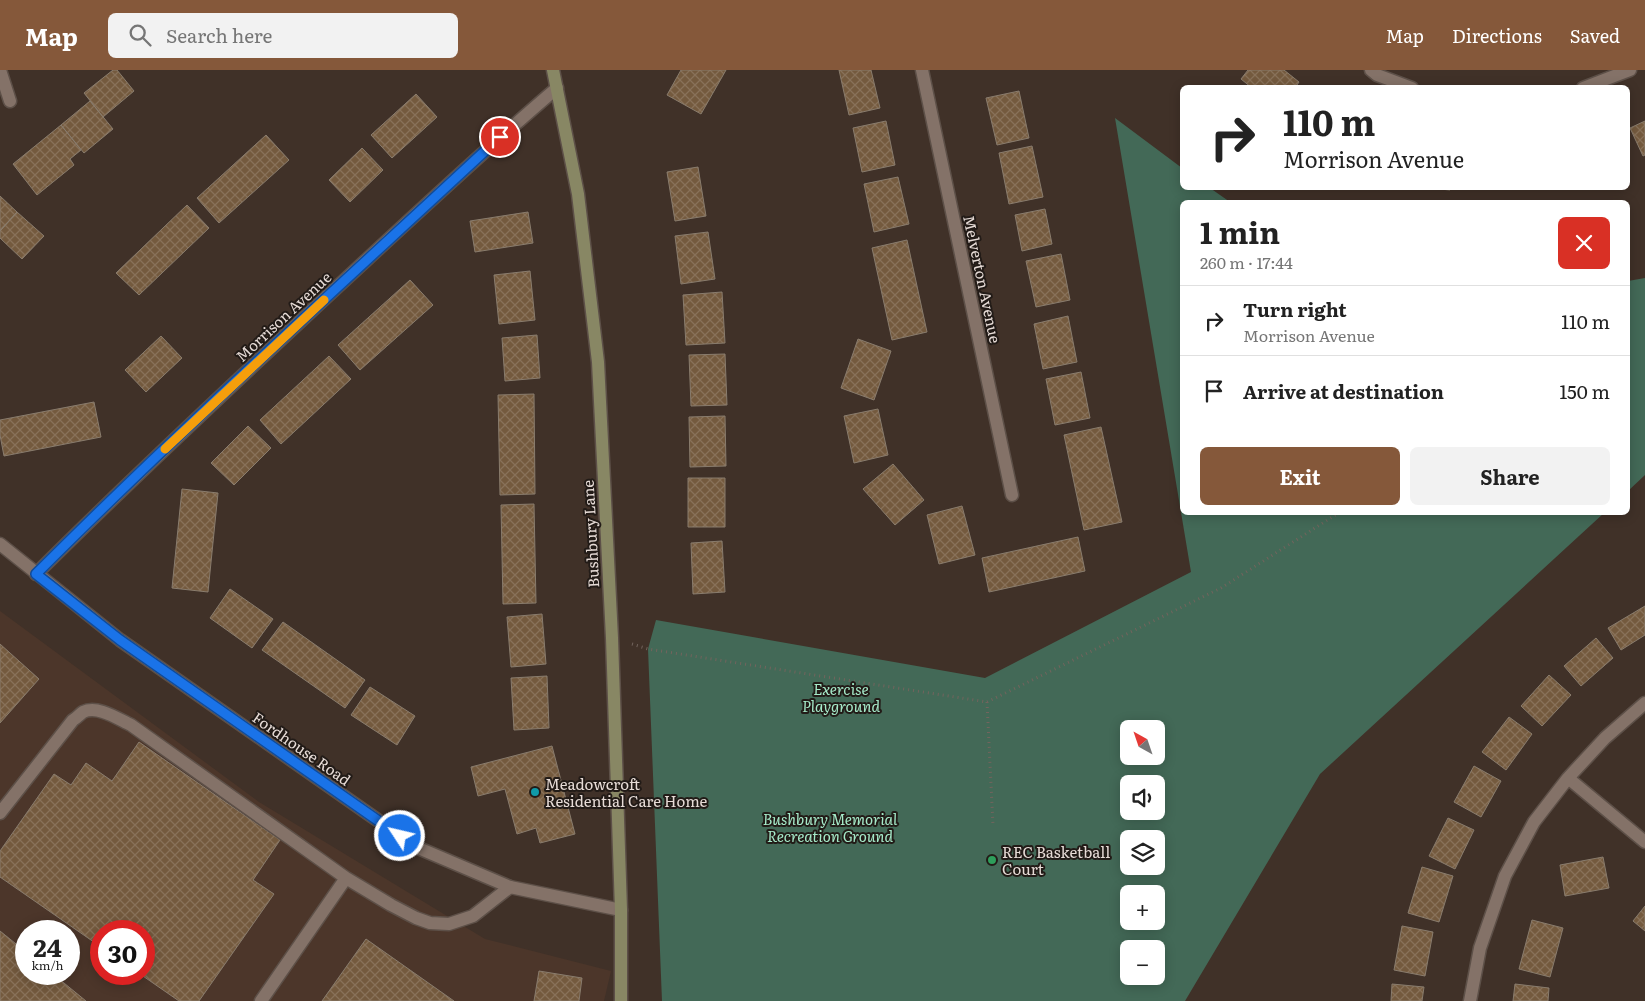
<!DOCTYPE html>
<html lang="en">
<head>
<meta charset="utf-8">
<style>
	:root { --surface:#fff; --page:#f2f2f2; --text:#222; --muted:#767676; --line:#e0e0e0; --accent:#85583a }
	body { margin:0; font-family:Literata,serif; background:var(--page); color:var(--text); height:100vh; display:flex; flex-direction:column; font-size:19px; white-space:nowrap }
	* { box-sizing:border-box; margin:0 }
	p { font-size:16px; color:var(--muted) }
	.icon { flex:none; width:28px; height:28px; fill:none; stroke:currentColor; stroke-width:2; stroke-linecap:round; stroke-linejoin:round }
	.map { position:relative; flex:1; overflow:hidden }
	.side { position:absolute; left:1180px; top:130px; width:450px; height:315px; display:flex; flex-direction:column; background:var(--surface); border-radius:8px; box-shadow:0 2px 12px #0003 }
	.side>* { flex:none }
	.guide { position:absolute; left:1180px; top:15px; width:450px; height:105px; border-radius:8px; box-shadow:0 2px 12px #0003; background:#fff; color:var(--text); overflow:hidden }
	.needle { width:32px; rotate:320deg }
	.buttons { position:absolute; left:1120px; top:650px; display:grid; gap:10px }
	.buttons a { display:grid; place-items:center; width:45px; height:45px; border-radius:8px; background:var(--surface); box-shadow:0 2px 12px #0003; font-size:25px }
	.speed { position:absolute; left:15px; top:850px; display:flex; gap:10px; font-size:25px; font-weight:700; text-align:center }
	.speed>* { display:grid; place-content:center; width:65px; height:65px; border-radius:50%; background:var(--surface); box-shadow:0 2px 12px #0003; line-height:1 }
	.speed small { font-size:12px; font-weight:400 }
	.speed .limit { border:8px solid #d22; background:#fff; color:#111 }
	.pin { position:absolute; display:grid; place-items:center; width:42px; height:42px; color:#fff; margin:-21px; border:2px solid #fff; border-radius:50%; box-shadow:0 1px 5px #0007 }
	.me { position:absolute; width:55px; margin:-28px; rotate:305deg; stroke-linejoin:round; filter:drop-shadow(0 0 4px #0008) }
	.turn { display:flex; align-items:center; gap:18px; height:105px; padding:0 20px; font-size:22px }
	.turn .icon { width:65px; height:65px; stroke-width:2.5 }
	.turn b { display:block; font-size:35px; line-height:42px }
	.round { display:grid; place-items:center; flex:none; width:52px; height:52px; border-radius:8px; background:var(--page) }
	.head { display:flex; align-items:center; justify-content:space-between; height:85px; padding:0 20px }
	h1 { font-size:30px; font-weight:700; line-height:38px }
	.button { display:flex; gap:10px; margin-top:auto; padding:10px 20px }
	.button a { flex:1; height:58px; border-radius:8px; background:var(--accent); color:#fff; font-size:20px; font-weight:700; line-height:58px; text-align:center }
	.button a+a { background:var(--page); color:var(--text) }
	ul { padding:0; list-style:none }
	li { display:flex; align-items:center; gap:15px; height:70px; padding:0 20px; border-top:1px solid var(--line) }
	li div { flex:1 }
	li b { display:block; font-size:19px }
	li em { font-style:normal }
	header { display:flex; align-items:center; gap:30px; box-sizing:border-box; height:70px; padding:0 25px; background:var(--accent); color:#fff }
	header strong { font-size:24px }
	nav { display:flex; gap:28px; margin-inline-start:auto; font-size:18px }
	.search { width:350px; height:45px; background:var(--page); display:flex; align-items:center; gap:12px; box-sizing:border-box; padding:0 18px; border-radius:8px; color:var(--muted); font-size:19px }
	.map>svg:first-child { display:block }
	.built { fill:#4c362a; fill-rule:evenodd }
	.green { fill:#436957; fill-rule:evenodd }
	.building { fill:url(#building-cross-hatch); stroke:#897c6d }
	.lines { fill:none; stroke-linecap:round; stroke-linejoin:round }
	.lane-casing { stroke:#5d5048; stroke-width:15 }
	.street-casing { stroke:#5d5048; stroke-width:15 }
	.secondary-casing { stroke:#5d5048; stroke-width:15 }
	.path { stroke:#72645d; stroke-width:3; stroke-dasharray:1 4; stroke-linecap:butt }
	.lane { stroke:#847268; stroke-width:12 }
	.street { stroke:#847268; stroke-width:12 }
	.secondary { stroke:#888764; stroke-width:12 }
	.route-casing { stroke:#114b97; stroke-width:12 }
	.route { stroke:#1a73e8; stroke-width:9 }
	.slow { stroke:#f59e0b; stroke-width:9 }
	.culture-dot { fill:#0f9aa8; stroke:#221b17; stroke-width:2 }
	.leisure-dot { fill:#2e9e5b; stroke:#221b17; stroke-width:2 }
	.labels { text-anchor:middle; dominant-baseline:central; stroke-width:4; stroke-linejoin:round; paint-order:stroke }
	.street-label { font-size:15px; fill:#e7dcd7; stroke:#221b17 }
	.park-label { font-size:15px; font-style:italic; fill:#a6ebca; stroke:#221b17 }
	.poi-label { font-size:15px; fill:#e7dcd7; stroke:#221b17; text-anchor:start }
</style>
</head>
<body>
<header>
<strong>Map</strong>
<div class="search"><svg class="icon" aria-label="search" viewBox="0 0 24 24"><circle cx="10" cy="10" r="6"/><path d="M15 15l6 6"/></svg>Search here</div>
<nav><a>Map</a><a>Directions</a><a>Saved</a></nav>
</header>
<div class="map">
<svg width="1645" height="931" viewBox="0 0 1645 931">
	<defs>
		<pattern id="building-cross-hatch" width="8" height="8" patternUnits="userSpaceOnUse" patternTransform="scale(1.25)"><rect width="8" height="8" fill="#745a3e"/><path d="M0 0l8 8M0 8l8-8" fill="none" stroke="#887159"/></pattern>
	</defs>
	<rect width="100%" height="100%" fill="#403128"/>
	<!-- built -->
	<path class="built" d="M0,541L259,732L485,869L611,901L604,931H0ZM26,861H69V904H26ZM101,861H144V904H101Z"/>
	<!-- green -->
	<path class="green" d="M1115,48L1182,98V118H1210L1230,132H1182V442L1604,443L1320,704L1185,931H662L648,579L656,550L985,608L1191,502ZM1129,659H1156V686H1129ZM1129,714H1156V741H1129ZM1129,769H1156V796H1129ZM1129,824H1156V851H1129ZM1129,879H1156V906H1129Z
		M1645,208V405L1628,421V211Z"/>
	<!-- building -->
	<path class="building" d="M113,0H117L134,21L103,47L84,23Z
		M681,0H726L701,44L667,25Z
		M839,0H871L880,38L849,45Z
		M1248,0H1284L1299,12L1295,18H1252L1241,9Z
		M1019,21L1029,68L997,75L986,28Z
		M416,24L437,47L392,88L371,65Z
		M90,31L113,59L84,83L61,55Z
		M886,51L895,95L862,102L853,58Z
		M1645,51V85L1643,86L1630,58Z
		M61,55L81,80L70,89L74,95L37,125L13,94Z
		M266,65L289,90L219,153L197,128Z
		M1032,76L1043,127L1009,134L999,83Z
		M362,78L383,100L350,132L329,110Z
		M698,97L706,146L675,151L667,102Z
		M898,107L909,154L874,162L864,114Z
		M1430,118H1451L1450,120Z
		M0,126L17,142L0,161Z
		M187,135L209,158L139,225L116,203Z
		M1045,139L1052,174L1022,181L1015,145Z
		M17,142L44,166L22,189L0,168V161Z
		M528,142L533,173L475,182L470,151Z
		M708,162L715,209L681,214L675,166Z
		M907,170L927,262L892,270L872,178Z
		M1061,184L1070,230L1036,237L1026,191Z
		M530,201L535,250L499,254L494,205Z
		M410,210L433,235L360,300L338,275Z
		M722,222L725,273L686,275L683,225Z
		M1068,246L1077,292L1043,299L1034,254Z
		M537,265L540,308L505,311L502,268Z
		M161,266L182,288L146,322L125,300Z
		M858,269L891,281L874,330L841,318Z
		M725,284L727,335L691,336L689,285Z
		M329,286L351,309L281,374L260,350Z
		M1081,302L1090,348L1055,355L1046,309Z
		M534,324L535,424L500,425L498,325Z
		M94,332L101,367L4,386L0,365V350Z
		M878,339L888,385L854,393L844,346Z
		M725,346L726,396L690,397L689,347Z
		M248,356L271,378L234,415L211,393Z
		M1101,357L1122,452L1084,460L1064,365Z
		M893,394L924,430L895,455L863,419Z
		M688,408H725V457H688Z
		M182,419L218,423L208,522L172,518Z
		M534,434L536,533L503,534L501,435Z
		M962,436L975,485L939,494L927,445Z
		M1078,467L1085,501L989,522L982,488Z
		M722,471L725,522L693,524L691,473Z
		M230,519L273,549L252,578L210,548Z
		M1645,536V565L1621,580L1608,558Z
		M542,544L546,594L511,597L507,547Z
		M283,552L365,610L345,638L262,580Z
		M1596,568L1613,588L1581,616L1564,596Z
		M0,574L39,609L0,653Z
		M1549,605L1571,625L1542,656L1521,636Z
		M547,606L549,658L514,660L511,608Z
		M370,617L415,646L397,675L351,645Z
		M1509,647L1532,664L1506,700L1482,682Z
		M139,672L280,770L253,810L274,824L199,931H179L140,904H144V861H101V877L0,807V781L54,704L71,715L86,693L112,711Z
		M552,676L575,764L540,773L536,758L517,764L505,719L478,726L471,697Z
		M1474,696L1501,711L1481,747L1454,732Z
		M1448,748L1474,760L1455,799L1429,786Z
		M1603,787L1609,818L1565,826L1560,795Z
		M1422,797L1453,806L1439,852L1408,843Z
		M1645,836V861L1633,851Z
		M1532,850L1563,858L1550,907L1519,899Z
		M1402,856L1433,862L1425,906L1394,900Z
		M0,861L26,882V904H53L86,931H0Z
		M366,869L454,931H322Z
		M539,901L582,908L579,931H534Z
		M1392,914L1424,917L1422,931H1391Z
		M1515,914L1549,918L1548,931H1513Z"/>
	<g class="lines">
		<defs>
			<path id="lane" d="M0,743L73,650C77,648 80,644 83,642C98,635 118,649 131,655L346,808L391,835L416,848L430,853L449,854L473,846L510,817
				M261,931L346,808"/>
			<path id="street" d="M0,0L10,31
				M922,0L1012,425
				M1371,0L1377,5L1412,18
				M1583,18L1630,0
				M0,474L120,570L416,777L510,817L621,840
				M36,504C129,411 225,322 321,232C399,160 476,87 557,18
				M1568,708L1645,772
				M1470,931L1480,878L1505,806L1534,752L1568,708L1605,668L1645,633"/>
			<path id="secondary" d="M553,0L578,124L598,292L612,568L621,840V931"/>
		</defs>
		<!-- lane casing -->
		<use href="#lane" class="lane-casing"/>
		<!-- street casing -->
		<use href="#street" class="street-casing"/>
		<!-- secondary casing -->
		<use href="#secondary" class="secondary-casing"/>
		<!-- path -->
		<path class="path" d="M632,574L648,579L987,632L1221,518L1340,442
			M987,632L993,755"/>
		<!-- lane -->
		<use href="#lane" class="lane"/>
		<!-- street -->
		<use href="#street" class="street"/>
		<!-- secondary -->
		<use href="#secondary" class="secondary"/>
	</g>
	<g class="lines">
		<defs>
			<path id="route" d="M400,766L120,570L36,504C186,354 344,212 500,67"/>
		</defs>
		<!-- route casing -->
		<use href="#route" class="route-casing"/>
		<!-- route -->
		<use href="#route" class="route"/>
		<!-- slow -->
		<path class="slow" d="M165,379L324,230"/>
	</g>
	<!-- markers -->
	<circle class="culture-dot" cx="535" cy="722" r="5"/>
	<circle class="leisure-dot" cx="992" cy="790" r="5"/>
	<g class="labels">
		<!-- street labels -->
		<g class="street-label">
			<text transform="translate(983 209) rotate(78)">Melverton Avenue</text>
			<text transform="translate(283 246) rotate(-43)">Morrison Avenue</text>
			<text transform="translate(590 464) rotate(-93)">Bushbury Lane</text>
			<text transform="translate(302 678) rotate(35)">Fordhouse Road</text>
		</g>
		<!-- park labels -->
		<g class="park-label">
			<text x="841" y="618">Exercise<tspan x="841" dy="17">Playground</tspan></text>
			<text x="830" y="748">Bushbury Memorial<tspan x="830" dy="17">Recreation Ground</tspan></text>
		</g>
		<!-- poi labels -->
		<g class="poi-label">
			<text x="545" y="713">Meadowcroft<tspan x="545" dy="17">Residential Care Home</tspan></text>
			<text x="1002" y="781">REC Basketball<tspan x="1002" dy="17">Court</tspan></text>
		</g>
	</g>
</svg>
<div class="buttons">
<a><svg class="needle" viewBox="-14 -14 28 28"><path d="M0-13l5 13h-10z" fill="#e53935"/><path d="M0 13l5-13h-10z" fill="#767676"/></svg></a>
<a><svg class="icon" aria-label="sound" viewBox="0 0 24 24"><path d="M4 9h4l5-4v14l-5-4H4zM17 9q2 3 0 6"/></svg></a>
<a><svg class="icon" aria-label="layers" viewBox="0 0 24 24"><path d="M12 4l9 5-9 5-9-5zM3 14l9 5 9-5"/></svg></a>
<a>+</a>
<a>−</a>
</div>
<div class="speed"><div>24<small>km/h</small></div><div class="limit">30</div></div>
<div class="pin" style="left:500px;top:67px;background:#d93025"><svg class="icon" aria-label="arrive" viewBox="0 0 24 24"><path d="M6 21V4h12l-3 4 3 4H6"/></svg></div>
<svg class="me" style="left:400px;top:766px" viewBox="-20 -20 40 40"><circle r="17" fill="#1a73e8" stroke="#fff" stroke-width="3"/><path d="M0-11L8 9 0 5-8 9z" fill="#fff"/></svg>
<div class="guide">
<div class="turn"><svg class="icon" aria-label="right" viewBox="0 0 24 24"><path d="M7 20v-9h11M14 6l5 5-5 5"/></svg><div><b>110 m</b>Morrison Avenue</div></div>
</div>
<section class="side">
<div class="head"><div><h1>1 min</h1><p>260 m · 17:44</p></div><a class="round" style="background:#d93025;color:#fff"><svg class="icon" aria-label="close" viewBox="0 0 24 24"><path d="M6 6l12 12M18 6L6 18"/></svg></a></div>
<ul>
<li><svg class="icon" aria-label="right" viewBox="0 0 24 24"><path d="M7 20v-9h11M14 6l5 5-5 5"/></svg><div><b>Turn right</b><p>Morrison Avenue</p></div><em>110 m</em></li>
<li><svg class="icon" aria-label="arrive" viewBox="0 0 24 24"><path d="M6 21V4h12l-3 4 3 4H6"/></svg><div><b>Arrive at destination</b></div><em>150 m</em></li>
</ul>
<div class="button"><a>Exit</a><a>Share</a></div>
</section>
</div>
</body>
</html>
